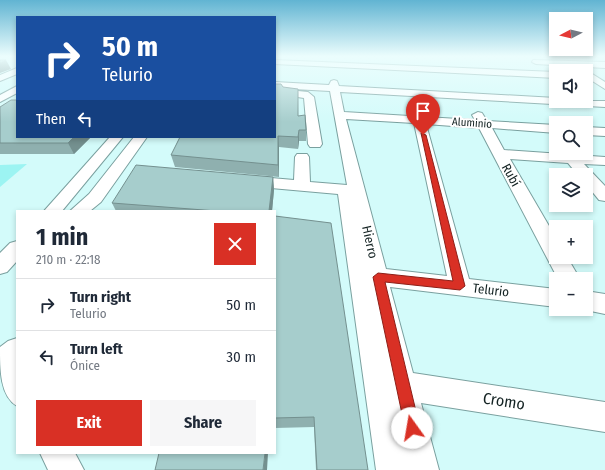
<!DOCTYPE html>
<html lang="en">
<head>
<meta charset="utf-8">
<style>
	:root { --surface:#fff; --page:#f6f6f7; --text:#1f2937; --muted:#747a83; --line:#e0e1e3; --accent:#d93025 }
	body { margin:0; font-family:"Fira Sans Condensed",sans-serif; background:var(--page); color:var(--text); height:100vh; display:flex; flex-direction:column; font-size:15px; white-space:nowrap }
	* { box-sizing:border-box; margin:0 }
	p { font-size:13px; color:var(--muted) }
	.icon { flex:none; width:22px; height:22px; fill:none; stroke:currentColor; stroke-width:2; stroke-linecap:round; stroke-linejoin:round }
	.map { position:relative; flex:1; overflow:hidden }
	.drawer { position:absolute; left:16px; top:210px; width:260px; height:244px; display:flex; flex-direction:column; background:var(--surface); border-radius:0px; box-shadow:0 2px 6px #0003 }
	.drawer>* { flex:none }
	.guide { position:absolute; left:16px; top:16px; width:260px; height:122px; border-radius:0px; box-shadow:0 2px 6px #0003; background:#1a4fa0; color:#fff; overflow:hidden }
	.needle { width:26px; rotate:263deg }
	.fabs { position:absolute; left:549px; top:12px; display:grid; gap:8px }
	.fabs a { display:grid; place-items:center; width:44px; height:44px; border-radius:0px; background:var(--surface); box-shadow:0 2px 6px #0003; font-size:20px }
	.pin { position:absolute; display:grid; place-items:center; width:34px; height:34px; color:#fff; margin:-41px -17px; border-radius:50% 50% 50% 0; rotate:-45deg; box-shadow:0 0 4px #0007 }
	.pin .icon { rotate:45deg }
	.me { position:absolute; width:44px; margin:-22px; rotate:347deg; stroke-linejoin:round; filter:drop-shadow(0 0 3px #0008) }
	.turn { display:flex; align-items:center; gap:14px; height:84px; padding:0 20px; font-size:18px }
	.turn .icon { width:52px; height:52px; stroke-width:2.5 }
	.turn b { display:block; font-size:28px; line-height:34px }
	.then { display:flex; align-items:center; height:38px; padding:0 20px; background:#0003; gap:8px; font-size:15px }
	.round { display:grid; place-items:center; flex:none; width:42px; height:42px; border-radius:0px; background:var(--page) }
	.summary { display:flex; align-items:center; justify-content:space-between; height:68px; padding:0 20px }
	h1 { font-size:24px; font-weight:700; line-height:30px }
	.action { display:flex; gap:8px; margin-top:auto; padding:8px 20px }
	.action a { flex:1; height:46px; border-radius:0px; background:var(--accent); color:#fff; font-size:16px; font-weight:700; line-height:46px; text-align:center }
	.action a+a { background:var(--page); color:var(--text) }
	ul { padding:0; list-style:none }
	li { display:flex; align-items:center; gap:12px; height:52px; padding:0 20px; border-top:1px solid var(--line) }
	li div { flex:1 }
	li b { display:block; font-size:15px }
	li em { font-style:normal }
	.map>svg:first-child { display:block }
	.green { fill:#9cf4f2 }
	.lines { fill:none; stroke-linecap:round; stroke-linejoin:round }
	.minor-casing { stroke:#7aa09f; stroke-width:2 }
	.minor { fill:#fff; fill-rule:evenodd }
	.wall { fill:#8fb0af }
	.shaded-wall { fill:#74908f }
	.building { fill:#a6cdcc; stroke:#74908f }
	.route { fill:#d93025; stroke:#8d1f18 }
	.labels { text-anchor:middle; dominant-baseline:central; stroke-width:4; stroke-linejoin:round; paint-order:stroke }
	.far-street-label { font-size:11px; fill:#142323; stroke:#fff }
	.street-label { font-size:13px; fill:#142323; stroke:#fff }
	.near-street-label { font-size:16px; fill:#142323; stroke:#fff }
</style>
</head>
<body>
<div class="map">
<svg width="605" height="470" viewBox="0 0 605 470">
	<rect width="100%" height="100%" fill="#d3fbfa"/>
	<!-- green -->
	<path class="green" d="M27,164L0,187V165Z"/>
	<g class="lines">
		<defs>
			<path id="minor" d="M275,60L556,72V78L275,64Z
				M533,60L605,62V68L536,64L532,62Z
				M17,68V74L0,81V75Z
				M586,70L605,82V89L586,77V71H583Z
				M334,80L337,81L339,86L556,98V101H605V107L340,92L344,112L475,120L472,115L478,112L482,113L487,121L556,125V133L492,128L504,150L605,157V165L584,164L605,186V201L599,200L586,184V175H578L568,163L510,159L556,238V257H567L580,279H558L479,128L426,124L469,279L556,289V307L390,287L413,373L605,402V432L421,403L439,470H376L338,194L248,186L242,184L240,181L242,178L248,176L294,180L295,157L297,154H307L309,157L310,182L347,185L330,91L275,88V82L329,85L331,81ZM346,119L414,123L447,276L386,269Z
				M17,86V93L0,102V95Z
				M288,90L308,92L314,97L322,144L320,147H310L308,144L304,98L284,95L283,93L284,91Z
				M586,127L605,128V136L586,135Z
				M110,137H123L62,211H44Z
				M134,137H147L101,202L90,211H70L89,194Z
				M17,241V261L7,272L0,274V253L10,243Z
				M586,291L605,294V314L581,309H586Z
				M17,338V406C0,396 0,370 0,347L8,341Z
				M40,453H75L84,470H48Z"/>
		</defs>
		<!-- minor casing -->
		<use href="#minor" class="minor-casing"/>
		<!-- minor -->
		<use href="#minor" class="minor"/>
	</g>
	<!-- wall -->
	<path class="wall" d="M0,107L91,137L74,154H0Z
		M298,116L306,130V141H299L298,149L279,147V177L175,167L171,155Z
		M273,177L274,190L272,211H116L112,203Z
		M275,216L368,470H316L314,427L275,428Z"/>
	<!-- shaded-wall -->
	<path class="shaded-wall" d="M6,60L11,69L0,73V63Z
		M299,130V141L298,149V137Z
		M278,136L279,147V177L278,165Z
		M74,137H91L74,154L68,143Z
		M273,177L274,190L272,211H269Z
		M265,453H268L267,470H263Z"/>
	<!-- building -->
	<path class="building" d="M0,60H6L0,63Z
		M275,84H281L283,87L298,89V116L305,115L306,130H299L298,137L278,136V165L171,155L180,137H275Z
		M11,100H17V137H74L68,143H0V107Z
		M136,165L273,177L269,211H217L112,203Z
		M275,216L331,223L368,470H317L314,417L275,418Z
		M159,453H265L263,470H155Z"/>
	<!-- sky -->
	<linearGradient id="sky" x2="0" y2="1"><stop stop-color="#61b4d2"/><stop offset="0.46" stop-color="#ebfdfd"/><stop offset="1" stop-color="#ebfdfd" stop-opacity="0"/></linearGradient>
	<rect width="605" height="122" fill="url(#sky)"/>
	<!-- route -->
	<path class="route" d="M421,133L426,135L465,286L460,290L385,282L420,428L418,433L412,436L407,433L405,428L373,277L378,273L453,281Z"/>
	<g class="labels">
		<!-- far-street labels -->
		<g class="far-street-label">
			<text transform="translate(472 123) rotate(4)">Aluminio</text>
		</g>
		<!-- street labels -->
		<g class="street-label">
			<text transform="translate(511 175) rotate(61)">Rubí</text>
			<text transform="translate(370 242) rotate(77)">Hierro</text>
			<text transform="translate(491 290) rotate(7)">Telurio</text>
		</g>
		<!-- near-street labels -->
		<g class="near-street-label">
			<text transform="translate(504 401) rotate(9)">Cromo</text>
		</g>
	</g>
</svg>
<div class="fabs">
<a><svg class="needle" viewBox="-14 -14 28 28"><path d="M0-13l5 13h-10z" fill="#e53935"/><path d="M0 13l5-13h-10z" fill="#747a83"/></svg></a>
<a><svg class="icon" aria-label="sound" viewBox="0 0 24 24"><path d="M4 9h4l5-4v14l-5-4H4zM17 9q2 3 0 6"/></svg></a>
<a><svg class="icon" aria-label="search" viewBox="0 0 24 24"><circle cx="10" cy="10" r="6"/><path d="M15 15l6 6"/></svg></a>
<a><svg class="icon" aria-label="layers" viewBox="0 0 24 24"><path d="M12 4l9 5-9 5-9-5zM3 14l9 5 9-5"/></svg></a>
<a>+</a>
<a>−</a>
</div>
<div class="pin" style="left:423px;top:135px;background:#d93025"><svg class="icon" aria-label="arrive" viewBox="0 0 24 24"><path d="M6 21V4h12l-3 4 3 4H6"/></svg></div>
<svg class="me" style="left:412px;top:428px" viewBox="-20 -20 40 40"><circle r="19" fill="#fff"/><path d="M0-13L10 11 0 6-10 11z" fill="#d93025"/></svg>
<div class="guide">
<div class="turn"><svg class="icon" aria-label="right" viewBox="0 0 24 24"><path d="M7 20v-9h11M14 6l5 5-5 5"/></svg><div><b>50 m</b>Telurio</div></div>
<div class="then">Then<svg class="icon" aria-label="left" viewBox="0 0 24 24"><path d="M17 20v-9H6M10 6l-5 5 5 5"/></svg></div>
</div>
<section class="drawer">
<div class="summary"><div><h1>1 min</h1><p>210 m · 22:18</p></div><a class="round" style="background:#d93025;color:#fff"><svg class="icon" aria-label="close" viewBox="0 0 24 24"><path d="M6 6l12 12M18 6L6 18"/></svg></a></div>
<ul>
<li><svg class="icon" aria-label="right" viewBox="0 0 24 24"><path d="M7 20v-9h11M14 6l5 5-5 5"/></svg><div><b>Turn right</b><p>Telurio</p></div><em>50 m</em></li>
<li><svg class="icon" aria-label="left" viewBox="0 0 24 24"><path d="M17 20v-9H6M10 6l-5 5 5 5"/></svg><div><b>Turn left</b><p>Ónice</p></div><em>30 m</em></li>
</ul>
<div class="action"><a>Exit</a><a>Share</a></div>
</section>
</div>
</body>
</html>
